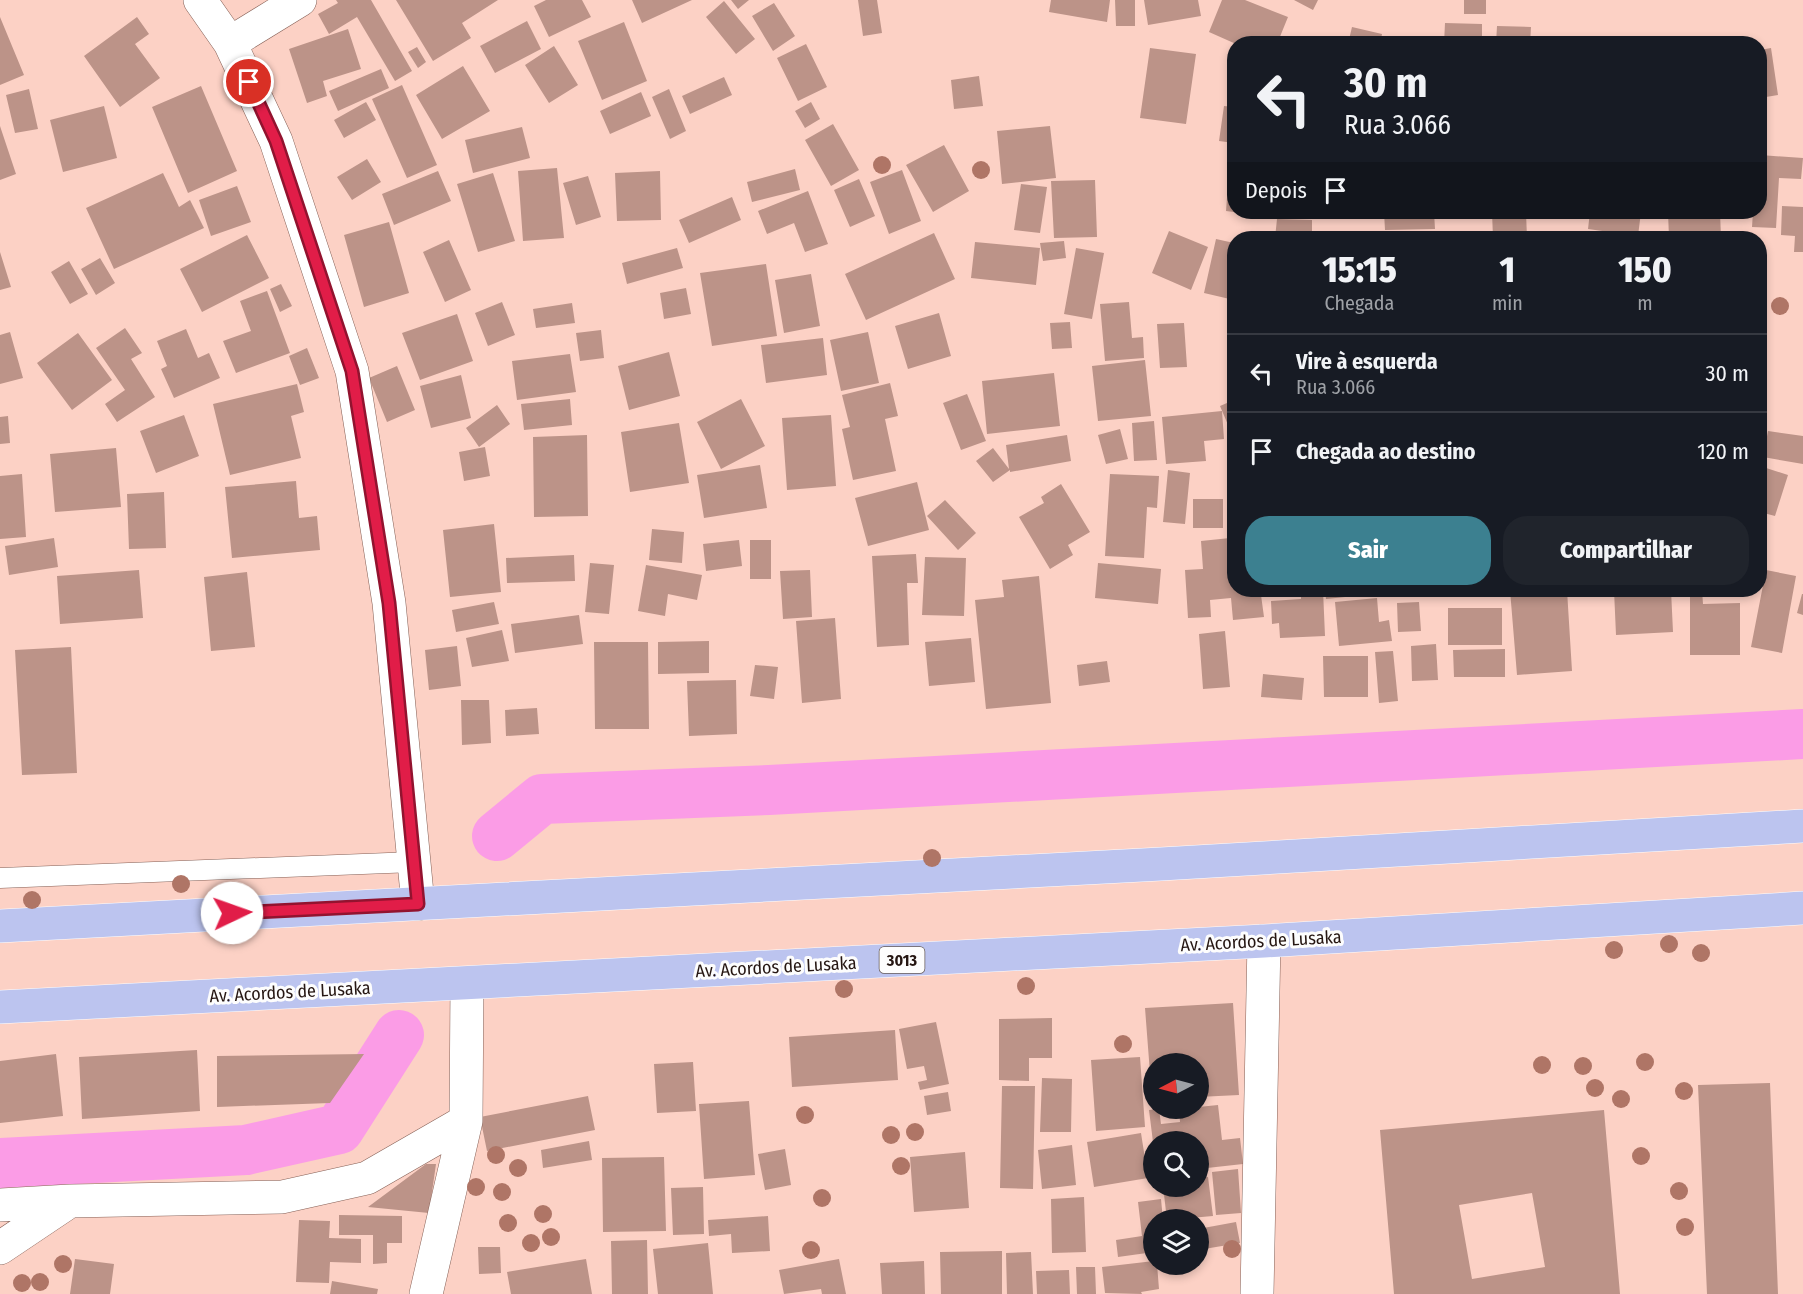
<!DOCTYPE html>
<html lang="pt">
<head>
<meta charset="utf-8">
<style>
	:root { --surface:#171b24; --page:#20242c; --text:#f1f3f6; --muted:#9ea1a6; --line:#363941; --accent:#3c8090 }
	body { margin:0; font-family:"Fira Sans Condensed",sans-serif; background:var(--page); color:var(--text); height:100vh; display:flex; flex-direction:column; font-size:22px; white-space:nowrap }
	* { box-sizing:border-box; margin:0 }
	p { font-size:20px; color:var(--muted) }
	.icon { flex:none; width:33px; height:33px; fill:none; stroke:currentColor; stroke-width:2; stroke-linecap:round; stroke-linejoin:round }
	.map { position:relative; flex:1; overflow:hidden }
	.panel { position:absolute; left:1227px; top:231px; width:540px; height:366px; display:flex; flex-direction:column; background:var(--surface); border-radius:24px; box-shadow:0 3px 9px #0003 }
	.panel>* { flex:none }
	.hud { position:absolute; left:1227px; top:36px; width:540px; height:183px; border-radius:24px; box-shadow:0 3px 9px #0003; background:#171b24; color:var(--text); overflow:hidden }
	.needle { width:39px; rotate:264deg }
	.buttons { position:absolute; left:1143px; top:1053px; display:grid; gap:12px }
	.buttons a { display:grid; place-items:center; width:66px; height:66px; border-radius:50%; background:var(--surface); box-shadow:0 3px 9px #0003; font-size:30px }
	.pin { position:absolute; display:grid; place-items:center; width:51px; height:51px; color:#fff; margin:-26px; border:3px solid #fff; border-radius:50%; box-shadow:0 2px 6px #0007 }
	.me { position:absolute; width:66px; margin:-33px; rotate:87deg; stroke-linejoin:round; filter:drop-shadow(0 0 4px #0008) }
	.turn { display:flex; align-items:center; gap:21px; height:126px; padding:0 18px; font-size:27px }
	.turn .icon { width:78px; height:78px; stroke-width:2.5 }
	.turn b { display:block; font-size:42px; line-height:51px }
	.then { display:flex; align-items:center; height:57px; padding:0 18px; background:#0003; gap:12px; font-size:22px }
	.eta { display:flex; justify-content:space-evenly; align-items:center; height:102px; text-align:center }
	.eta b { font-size:36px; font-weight:800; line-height:42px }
	.action { display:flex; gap:12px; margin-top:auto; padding:12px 18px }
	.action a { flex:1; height:69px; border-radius:24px; background:var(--accent); color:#fff; font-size:24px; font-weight:800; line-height:69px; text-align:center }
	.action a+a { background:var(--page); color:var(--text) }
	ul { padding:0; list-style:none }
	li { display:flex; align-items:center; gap:18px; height:78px; padding:0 18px; border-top:2px solid var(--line) }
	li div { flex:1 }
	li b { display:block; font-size:22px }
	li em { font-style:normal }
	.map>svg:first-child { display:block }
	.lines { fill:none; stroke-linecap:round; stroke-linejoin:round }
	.stream { stroke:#fb9ce6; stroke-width:14 }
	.canal { stroke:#fb9ce6; stroke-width:50 }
	.building { fill:#bc9388; fill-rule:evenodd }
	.lane-casing { stroke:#866157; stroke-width:21 }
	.street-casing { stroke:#866157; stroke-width:34 }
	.primary-casing { stroke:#fff; stroke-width:34 }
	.lane { stroke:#fff; stroke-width:20 }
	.street { stroke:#fff; stroke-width:33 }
	.primary { stroke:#bcc4ef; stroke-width:33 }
	.tree { fill:#af7566 }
	.route-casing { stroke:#92132f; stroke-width:15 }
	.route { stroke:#e11d48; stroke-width:10 }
	.labels { text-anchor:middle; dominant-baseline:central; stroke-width:6; stroke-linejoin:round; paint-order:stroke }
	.shield { fill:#fdfdfd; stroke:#665b58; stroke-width:1.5 }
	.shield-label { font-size:16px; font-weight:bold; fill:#251612 }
	.street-label { font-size:18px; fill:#251612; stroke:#fdfdfd }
</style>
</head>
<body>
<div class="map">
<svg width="1803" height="1294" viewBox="0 0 1803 1294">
	<rect width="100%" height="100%" fill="#fcd1c5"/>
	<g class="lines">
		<!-- stream -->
		<path class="stream" d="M0,1164L246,1150L339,1129L399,1035"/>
		<!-- canal -->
		<path class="canal" d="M497,836L542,799L769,790L1803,734
			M0,1163L246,1150L339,1129L399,1035"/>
	</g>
	<!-- building -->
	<path class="building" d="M336,0H371L412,71L395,81L357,17L329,34L318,14L338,3Z
		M396,0H498L462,23L471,38L433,61Z
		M546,0H582L591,17L549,37L534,6Z
		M632,0H692L642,23Z
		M731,0H749L738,9Z
		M858,0H877L882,33L863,36Z
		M1051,0H1110L1107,22L1049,12Z
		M1115,0H1135V26H1116Z
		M1144,0H1198L1201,16L1148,25Z
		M1222,0H1245L1288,17L1277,44H1236L1209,32Z
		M1294,0H1318L1313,10Z
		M1464,0H1486V14H1464Z
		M724,1L755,39L736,54L706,17Z
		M774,3L795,36L773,51L752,16Z
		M0,17L24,75L0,85Z
		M137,17L149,34L135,44L160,78L120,107L84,56Z
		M527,21L541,49L495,73L480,46Z
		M624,22L647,81L602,100L578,41Z
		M1445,23L1482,24V44H1444Z
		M1497,26L1531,27L1530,44H1496Z
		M1352,27L1382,34L1380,44H1348Z
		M348,29L361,69L323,81L327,96L307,103L289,49Z
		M1613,36L1676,39L1675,44H1612Z
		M1394,39H1408V44H1394Z
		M806,44L827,87L798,101L777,58Z
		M554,46L578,85L549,103L525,65Z
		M417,47L426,62L418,68L408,52Z
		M1150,48L1196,54L1186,124L1140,118Z
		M1771,48L1778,95L1760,98V50Z
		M463,66L490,111L442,139L416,95Z
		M381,69L389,88L338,111L329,91Z
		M979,76L983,106L954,109L951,80Z
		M724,77L732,95L690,114L682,96Z
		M402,85L437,165L407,178L372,99Z
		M201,86L237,171L188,193L152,107Z
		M29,89L38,129L15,133L6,95Z
		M669,89L686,131L670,139L652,97Z
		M641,92L651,116L610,134L600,111Z
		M366,102L376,120L344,138L334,120Z
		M811,102L820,119L805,128L795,111Z
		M104,106L117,158L63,172L50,120Z
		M1224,106L1234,107V143L1219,141Z
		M833,124L859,170L831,186L805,140Z
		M0,126L16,174L0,180Z
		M1050,126L1056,178L1002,184L997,131Z
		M522,127L530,158L473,173L465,140Z
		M944,145L969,191L933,212L906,165Z
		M1760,155L1803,158L1801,179L1779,178L1776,228L1752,227L1753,212H1760Z
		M1230,158H1234V212L1226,211Z
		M367,159L381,182L352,200L337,177Z
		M557,168L564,238L523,241L518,171Z
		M795,169L800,190L752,202L747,182Z
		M902,170L921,221L889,234L870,182Z
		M438,171L451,201L394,225L382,194Z
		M660,171L661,220L617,221L615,173Z
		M163,173L179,207L190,200L204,228L114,269L86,208Z
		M493,173L515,241L478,252L457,184Z
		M588,176L601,217L576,225L563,183Z
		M859,179L875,216L850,227L834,190Z
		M1095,180L1097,237L1054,238L1051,181Z
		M1021,184L1047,187L1040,233L1014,230Z
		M237,186L251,222L211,236L199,200Z
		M808,191L828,244L805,252L794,223L767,234L758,211Z
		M732,197L741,220L689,243L679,220Z
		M1782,206L1803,207V252H1794L1795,236L1781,235Z
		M1247,212H1265V215Z
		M1384,212H1434L1435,229L1385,230Z
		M1441,212H1470V214H1441Z
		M1492,212H1526L1527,238H1493Z
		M1590,212H1641L1638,236L1588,229Z
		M1668,212H1720L1721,238H1669Z
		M1277,219L1312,220V238H1275Z
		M389,222L409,293L364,307L344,235Z
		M1169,231L1208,247L1191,290L1152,273Z
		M934,233L955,279L866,320L845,274Z
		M247,235L269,278L202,312L180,269Z
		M1216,239L1234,243V300L1204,293Z
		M449,240L471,290L445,302L423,252Z
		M1064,241L1066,258L1043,261L1040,243Z
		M975,242L1040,248L1036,285L971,278Z
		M677,248L683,268L627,284L622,263Z
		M1076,248L1104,253L1092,319L1064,314Z
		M0,252L11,287L0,290Z
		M100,258L115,283L96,295L81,269Z
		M69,261L88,294L70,304L51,272Z
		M766,264L777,336L712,346L700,273Z
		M811,274L820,326L784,333L775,280Z
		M281,284L292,306L280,312L270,289Z
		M686,288L691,314L664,319L660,293Z
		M267,291L290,353L236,373L223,341L251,331L240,301Z
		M502,302L515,335L488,346L475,313Z
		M1129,302L1132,338L1143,337L1144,358L1105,361L1100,304Z
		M572,303L575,323L536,328L533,309Z
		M939,313L951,356L908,369L895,326Z
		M457,314L473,361L420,380L402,333Z
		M1070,322L1072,348L1052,349L1050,323Z
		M1184,323L1187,367L1160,368L1157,324Z
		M125,328L142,353L131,359L155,397L117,422L105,404L125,390L96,348Z
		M186,329L198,358L209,353L220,378L174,398L161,369L167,366L157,341Z
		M601,330L604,358L580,361L576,333Z
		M10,332L23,378L0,384V335Z
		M868,332L879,383L841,391L830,340Z
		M78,333L112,380L72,410L37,363Z
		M823,338L827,375L766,383L761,345Z
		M307,348L319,378L300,385L289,356Z
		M669,352L680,396L629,410L618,366Z
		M570,354L576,392L517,400L512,361Z
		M1145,360L1151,416L1098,421L1092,366Z
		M397,366L415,410L387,422L369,378Z
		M1054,373L1060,426L987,434L982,381Z
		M461,375L471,418L431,428L420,386Z
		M890,383L898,416L885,419L896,471L853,480L842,429L850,427L842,395Z
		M297,384L304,412L291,416L301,458L230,475L213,404Z
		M967,394L986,441L961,450L943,403Z
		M570,399L572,425L524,430L521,404Z
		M741,399L765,446L721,469L697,422Z
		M1234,400V439L1220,406Z
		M497,405L510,424L479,447L466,428Z
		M1222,411L1224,439L1204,441L1206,461L1166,464L1162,417Z
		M184,415L199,456L156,473L140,431Z
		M831,415L836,486L787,490L782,418Z
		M8,416L10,443L0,444V417Z
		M1154,421L1157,460L1134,461L1132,423Z
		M679,423L689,483L630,492L621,432Z
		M1120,429L1128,459L1106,464L1098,435Z
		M1768,431L1803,436V464L1763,457Z
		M587,435L588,516L534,517L533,437Z
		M1067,435L1071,461L1010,472V470L993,482L976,461L993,448L1009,469L1006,445Z
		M485,447L490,476L464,481L459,452Z
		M116,448L121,507L55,512L50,454Z
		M760,465L767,508L704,518L697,475Z
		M1760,466L1788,475L1775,516L1760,512Z
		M1168,470L1190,473L1185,524L1163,522Z
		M22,474L26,537L0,539V476Z
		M1110,474L1159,476L1157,508L1147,507L1144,558L1105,556Z
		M296,481L299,518L317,516L320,550L232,558L225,487Z
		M917,482L929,530L868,546L855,498Z
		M1061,484L1090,532L1068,545L1073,555L1050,569L1019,517L1044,503L1041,497Z
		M164,492L166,548L129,549L127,494Z
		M1193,499H1223V528H1193Z
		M945,500L976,533L958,550L927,516Z
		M494,524L501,592L450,597L443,530Z
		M652,529L684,532L682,563L649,560Z
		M54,538L58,567L9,575L5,546Z
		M1230,538L1234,590H1283V593L1261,595L1264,617L1233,620L1231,598L1210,600L1211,617L1188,618L1185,570L1203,569L1201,541Z
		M739,540L742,566L706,571L703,544Z
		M750,540H771V579H750Z
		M916,554L918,583H907L909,645L877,647L872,556Z
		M574,555L575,581L507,583L506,558Z
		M925,557L966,558L964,616L922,615Z
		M590,563L614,565L609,614L585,612Z
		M1098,563L1161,569L1158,604L1095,598Z
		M646,565L702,575L697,600L668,594L665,616L638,611Z
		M139,570L143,618L60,624L57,576Z
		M810,570L812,617L783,619L780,571Z
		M1766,570L1796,576L1782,653L1751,647Z
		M247,572L255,647L211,651L204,577Z
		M1039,576L1051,703L986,709L975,600L1004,597L1002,580Z
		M1301,590H1323L1325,636L1280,638L1279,623L1272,624L1271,601L1301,599Z
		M1325,590H1374V594L1326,599Z
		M1376,590H1417V594L1376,595Z
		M1510,590H1567L1572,671L1517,675Z
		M1614,590H1671L1673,632L1616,635Z
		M1690,590H1702L1703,604L1740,603V655H1690Z
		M1802,594H1803V615L1797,613Z
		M1377,598L1379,622L1389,620L1392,641L1339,646L1335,602Z
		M494,602L499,624L456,632L452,610Z
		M1419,602L1421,631L1398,632L1397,603Z
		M1448,608H1502V645H1448Z
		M579,615L583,644L515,653L511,624Z
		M835,618L841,699L802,703L796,621Z
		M502,630L509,661L472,667L466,638Z
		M1225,631L1230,687L1203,689L1199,634Z
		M971,638L975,682L929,686L925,642Z
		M709,641V673L658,674V642Z
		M594,642H648L649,729H595Z
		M1436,644L1438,680L1412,681L1411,646Z
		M457,646L461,686L429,690L425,650Z
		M71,647L77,773L22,775L15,650Z
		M1505,649V677H1454L1453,650Z
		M1393,651L1398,701L1379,703L1375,652Z
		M1323,656H1368V697H1324Z
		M1107,661L1110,682L1079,686L1077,665Z
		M755,665L778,667L774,699L750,696Z
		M1263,674L1304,678L1302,700L1261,697Z
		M736,680L737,734L689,736L687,681Z
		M461,700H489L491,743L462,745Z
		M537,708L539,734L506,736L505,710Z
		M1233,1003L1239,1095L1198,1097V1064H1154L1152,1099L1145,1008Z
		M1052,1018V1058H1029V1081L999,1080V1019Z
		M936,1022L949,1084L920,1090L918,1082L927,1080L924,1066L907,1069L899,1029Z
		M895,1030L898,1080L792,1087L789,1037Z
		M197,1050L200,1111L82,1119L79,1057Z
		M56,1054L63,1116L0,1123V1061Z
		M364,1054L330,1103L217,1107V1056Z
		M1140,1057L1145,1127L1096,1131L1091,1060Z
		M693,1062L696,1111L657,1113L654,1064Z
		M1042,1078L1072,1079L1071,1132H1040Z
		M1770,1083L1778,1294H1707L1698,1085Z
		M1002,1086H1035L1033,1189L1000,1188Z
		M948,1092L951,1111L927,1115L924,1096Z
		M588,1096L595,1130L487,1151L480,1117Z
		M749,1101L755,1175L704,1179L699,1104Z
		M1218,1105L1222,1140L1240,1138L1243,1164L1198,1169V1142H1153L1149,1110L1159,1109L1161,1124L1180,1122L1179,1109Z
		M1604,1110L1620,1294H1394L1380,1130ZM1532,1193L1545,1267L1472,1279L1459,1205Z
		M1141,1133L1148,1178L1094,1187L1087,1142Z
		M589,1141L592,1160L543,1168L541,1150Z
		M1072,1145L1076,1185L1042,1189L1038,1150Z
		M785,1149L791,1185L765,1190L758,1154Z
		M965,1152L969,1208L914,1212L910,1157Z
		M664,1157L666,1231L603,1232L602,1158Z
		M426,1164H436L429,1213L368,1207Z
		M1238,1169L1241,1213L1216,1215L1212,1172Z
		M1208,1177L1213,1216L1167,1220L1163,1186H1198V1178Z
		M703,1187L704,1234L673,1235L671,1188Z
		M1084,1197L1086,1252L1052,1253L1051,1199Z
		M1161,1199L1163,1220H1154V1252L1118,1257L1116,1240L1142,1236L1138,1202Z
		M339,1215L402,1216V1243H387V1263L373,1264V1235H339Z
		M768,1216L770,1251L732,1253L731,1234L709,1236L708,1220Z
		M299,1220L330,1221L329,1238L361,1239V1263L330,1262L329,1283L296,1282Z
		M1236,1222L1240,1243L1198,1250V1229Z
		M647,1240L648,1294H612L611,1241Z
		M708,1243L713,1294H658L653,1249Z
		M478,1247H500L501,1273L479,1274Z
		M1002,1251V1294H941L940,1252Z
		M1031,1252L1033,1294H1007L1006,1253Z
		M75,1259L114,1264L110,1294H70Z
		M586,1259L592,1294H511L507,1272Z
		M839,1259L846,1294H822L821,1289L784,1294L779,1270Z
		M924,1261L925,1294H882L880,1263Z
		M1154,1261V1264H1157L1159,1289L1141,1292L1142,1294L1105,1293L1102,1267Z
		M1076,1267H1095L1096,1294H1077Z
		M1069,1270L1070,1294H1037L1036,1271Z
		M332,1281L378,1289L377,1294H330Z"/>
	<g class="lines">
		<defs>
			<path id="lane" d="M0,878L414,862"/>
			<path id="street" d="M200,0L230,43L276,141L352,371L389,603L418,904
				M230,43L300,0
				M0,1205L70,1201L282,1197L367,1178L466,1121L467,983
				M0,1248L70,1201
				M426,1294L466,1121
				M1257,1294L1264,941"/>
			<path id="primary" d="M0,926L1161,864L1803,826
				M0,1007L1264,941L1803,908"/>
		</defs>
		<!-- lane casing -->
		<use href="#lane" class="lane-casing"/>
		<!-- street casing -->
		<use href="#street" class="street-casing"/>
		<!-- primary casing -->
		<use href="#primary" class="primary-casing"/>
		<!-- lane -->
		<use href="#lane" class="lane"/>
		<!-- street -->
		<use href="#street" class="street"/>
		<!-- primary -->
		<use href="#primary" class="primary"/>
	</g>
	<!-- trees -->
	<g class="tree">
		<circle cx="882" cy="165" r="9"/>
		<circle cx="981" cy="170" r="9"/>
		<circle cx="1780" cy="306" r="9"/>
		<circle cx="932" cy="858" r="9"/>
		<circle cx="181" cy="884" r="9"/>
		<circle cx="32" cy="900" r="9"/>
		<circle cx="1669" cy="944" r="9"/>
		<circle cx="1614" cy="950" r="9"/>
		<circle cx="1701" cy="953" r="9"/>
		<circle cx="1026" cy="986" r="9"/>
		<circle cx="844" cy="989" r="9"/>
		<circle cx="1123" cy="1044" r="9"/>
		<circle cx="1645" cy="1062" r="9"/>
		<circle cx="1542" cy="1065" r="9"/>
		<circle cx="1583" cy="1066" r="9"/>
		<circle cx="1595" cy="1088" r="9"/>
		<circle cx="1684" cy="1091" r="9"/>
		<circle cx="1621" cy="1099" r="9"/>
		<circle cx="805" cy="1115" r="9"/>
		<circle cx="915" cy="1132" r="9"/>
		<circle cx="891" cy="1135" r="9"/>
		<circle cx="496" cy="1155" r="9"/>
		<circle cx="1641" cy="1156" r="9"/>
		<circle cx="901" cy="1166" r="9"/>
		<circle cx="518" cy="1168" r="9"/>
		<circle cx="476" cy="1187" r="9"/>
		<circle cx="1679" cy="1191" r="9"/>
		<circle cx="502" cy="1192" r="9"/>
		<circle cx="822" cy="1198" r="9"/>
		<circle cx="543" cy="1214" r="9"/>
		<circle cx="508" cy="1223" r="9"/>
		<circle cx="1685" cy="1227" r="9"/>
		<circle cx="551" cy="1237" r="9"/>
		<circle cx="531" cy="1243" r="9"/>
		<circle cx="1232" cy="1249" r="9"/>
		<circle cx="811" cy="1250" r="9"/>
		<circle cx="63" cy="1264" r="9"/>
		<circle cx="40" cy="1282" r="9"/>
		<circle cx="22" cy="1283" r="9"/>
	</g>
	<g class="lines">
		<defs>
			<path id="route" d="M232,913L418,904L389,603L352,371L276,141L249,82"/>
		</defs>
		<!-- route casing -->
		<use href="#route" class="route-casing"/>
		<!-- route -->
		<use href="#route" class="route"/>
	</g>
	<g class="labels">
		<!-- shield labels -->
		<rect class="shield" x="879.5" y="947" width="45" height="26" rx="4.5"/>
		<g class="shield-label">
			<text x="902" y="960">3013</text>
		</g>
		<!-- street labels -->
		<g class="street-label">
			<text transform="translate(1261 941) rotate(-3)">Av. Acordos de Lusaka</text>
			<text transform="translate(776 967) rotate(-3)">Av. Acordos de Lusaka</text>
			<text transform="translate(290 992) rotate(-3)">Av. Acordos de Lusaka</text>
		</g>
	</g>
</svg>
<div class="buttons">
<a><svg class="needle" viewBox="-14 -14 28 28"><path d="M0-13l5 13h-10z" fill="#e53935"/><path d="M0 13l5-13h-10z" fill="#9ea1a6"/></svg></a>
<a><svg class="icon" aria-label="search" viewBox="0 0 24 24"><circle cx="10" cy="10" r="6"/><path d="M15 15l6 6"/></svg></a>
<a><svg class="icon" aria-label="layers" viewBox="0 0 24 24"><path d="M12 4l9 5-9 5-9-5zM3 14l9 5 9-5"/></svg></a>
</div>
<div class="pin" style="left:249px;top:82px;background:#d93025"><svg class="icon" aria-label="arrive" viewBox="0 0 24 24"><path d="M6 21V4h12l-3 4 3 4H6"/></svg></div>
<svg class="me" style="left:232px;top:913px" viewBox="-20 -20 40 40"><circle r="19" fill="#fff"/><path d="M0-13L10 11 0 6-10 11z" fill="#e11d48"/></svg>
<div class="hud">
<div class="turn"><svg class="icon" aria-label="left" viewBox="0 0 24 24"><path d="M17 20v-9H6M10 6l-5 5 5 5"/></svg><div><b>30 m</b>Rua 3.066</div></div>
<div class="then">Depois<svg class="icon" aria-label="arrive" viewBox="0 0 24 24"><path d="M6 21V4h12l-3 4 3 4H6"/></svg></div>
</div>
<section class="panel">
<div class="eta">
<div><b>15:15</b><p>Chegada</p></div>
<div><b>1</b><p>min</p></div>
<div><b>150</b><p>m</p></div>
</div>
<ul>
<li><svg class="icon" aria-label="left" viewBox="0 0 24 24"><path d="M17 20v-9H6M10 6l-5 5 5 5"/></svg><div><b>Vire à esquerda</b><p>Rua 3.066</p></div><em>30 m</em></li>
<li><svg class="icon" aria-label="arrive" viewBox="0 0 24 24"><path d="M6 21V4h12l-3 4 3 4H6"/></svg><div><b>Chegada ao destino</b></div><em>120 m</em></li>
</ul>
<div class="action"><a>Sair</a><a>Compartilhar</a></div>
</section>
</div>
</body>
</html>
